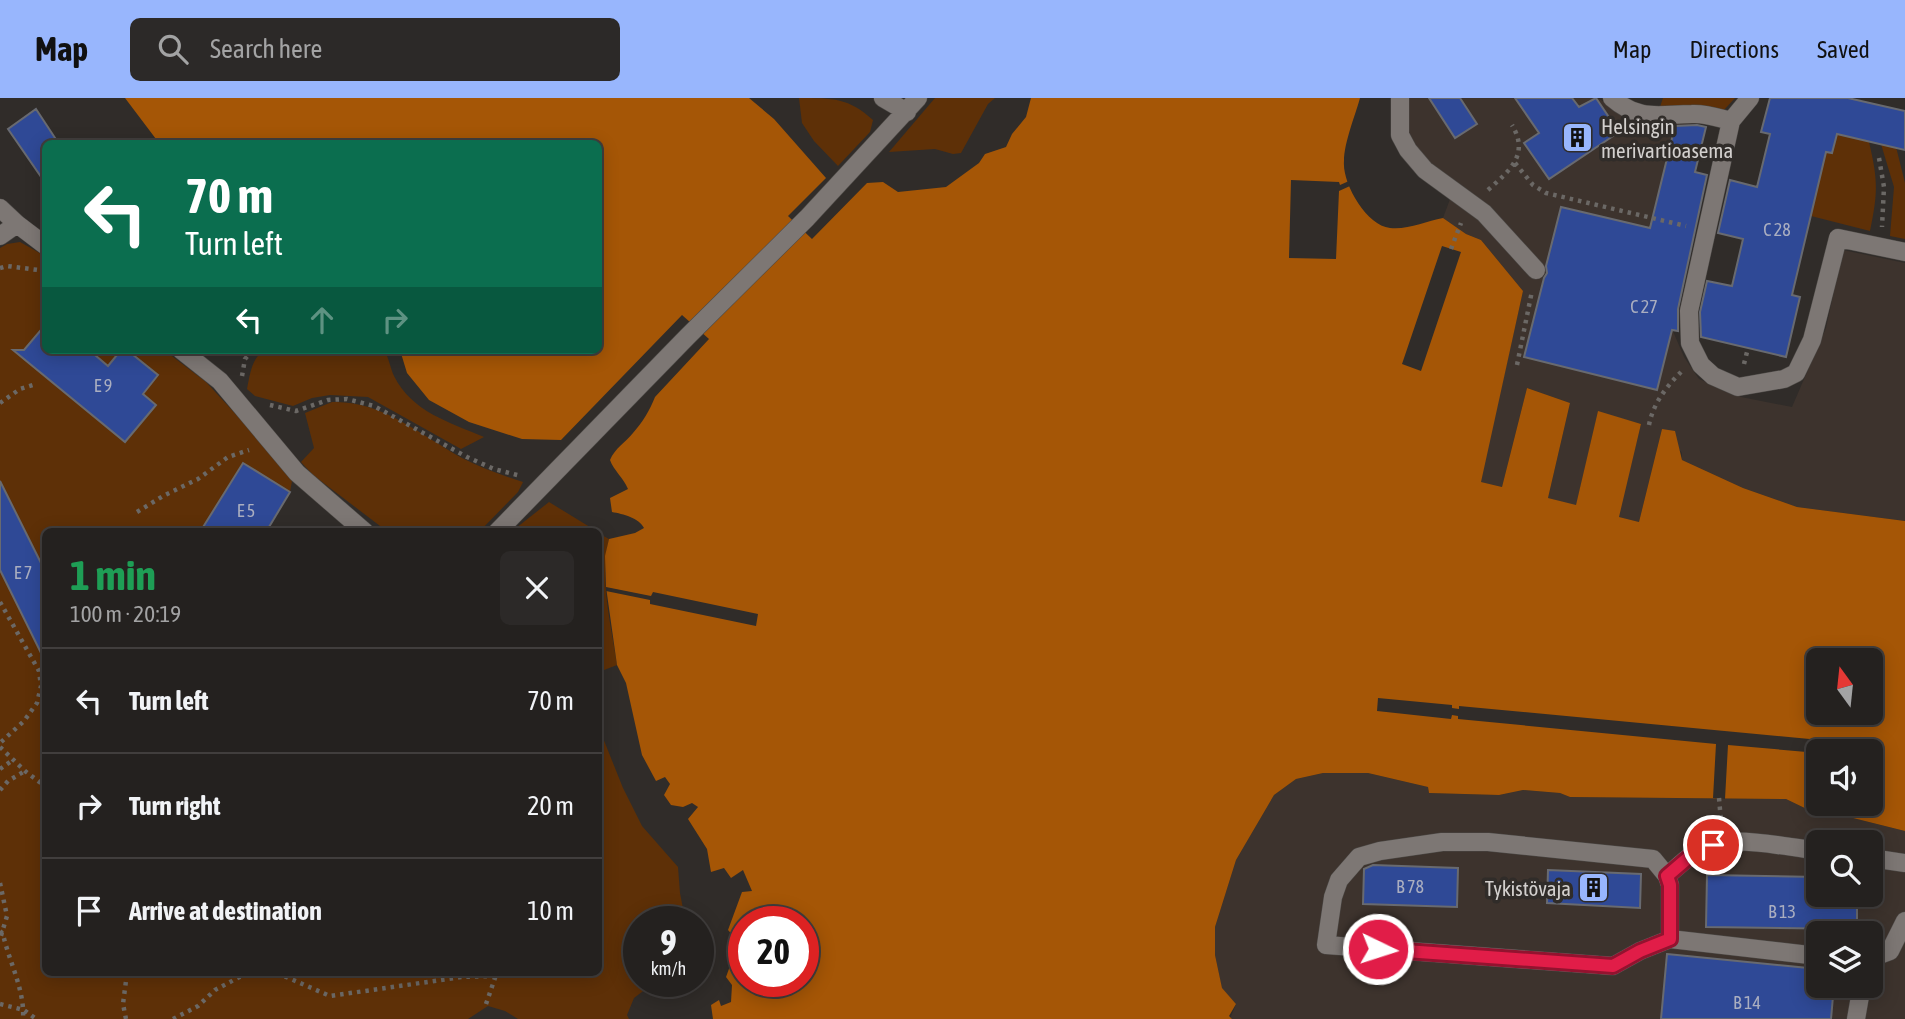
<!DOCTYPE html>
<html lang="en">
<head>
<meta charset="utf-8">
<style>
	:root { --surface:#24211f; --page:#2c2928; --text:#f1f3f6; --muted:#a3a3a4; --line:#413e3d; --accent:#98b6fd }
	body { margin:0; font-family:"Asap Condensed",sans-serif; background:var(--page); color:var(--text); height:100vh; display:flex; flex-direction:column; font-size:26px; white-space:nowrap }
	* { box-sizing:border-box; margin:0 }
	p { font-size:23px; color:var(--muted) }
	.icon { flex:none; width:38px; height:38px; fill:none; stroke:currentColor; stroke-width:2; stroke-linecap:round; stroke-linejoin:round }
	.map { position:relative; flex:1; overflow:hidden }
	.side { position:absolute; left:42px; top:430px; width:560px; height:448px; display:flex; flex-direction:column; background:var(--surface); border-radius:10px; box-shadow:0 4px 18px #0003,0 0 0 2px var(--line) }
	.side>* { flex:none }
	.hud { position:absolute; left:42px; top:42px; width:560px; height:214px; border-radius:10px; box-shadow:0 4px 18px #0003,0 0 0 2px var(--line); background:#0b6e4f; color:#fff; overflow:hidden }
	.needle { width:46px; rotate:345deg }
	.controls { position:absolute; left:1806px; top:550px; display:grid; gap:14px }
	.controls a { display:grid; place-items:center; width:77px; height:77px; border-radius:10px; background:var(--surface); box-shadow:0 4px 18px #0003,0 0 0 2px var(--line); font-size:35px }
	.speed { position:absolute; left:623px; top:808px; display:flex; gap:14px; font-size:35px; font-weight:700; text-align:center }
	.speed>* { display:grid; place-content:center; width:91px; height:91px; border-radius:50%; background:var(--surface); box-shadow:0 4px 18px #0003,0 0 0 2px var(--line); line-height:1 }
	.speed small { font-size:18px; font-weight:400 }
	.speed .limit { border:10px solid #d22; background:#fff; color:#111 }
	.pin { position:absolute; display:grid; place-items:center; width:60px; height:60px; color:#fff; margin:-30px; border:4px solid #fff; border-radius:50%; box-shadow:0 2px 7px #0007 }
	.me { position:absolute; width:77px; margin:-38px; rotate:94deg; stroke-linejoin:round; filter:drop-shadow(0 0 5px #0008) }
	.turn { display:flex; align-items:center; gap:24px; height:147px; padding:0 28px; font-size:32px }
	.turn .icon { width:91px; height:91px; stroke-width:2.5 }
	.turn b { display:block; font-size:49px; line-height:60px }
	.lanes { display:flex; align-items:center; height:66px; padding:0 28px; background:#0003; justify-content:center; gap:35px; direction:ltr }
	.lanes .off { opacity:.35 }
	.round { display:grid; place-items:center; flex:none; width:74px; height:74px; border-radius:10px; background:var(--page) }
	.head { display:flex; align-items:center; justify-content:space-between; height:119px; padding:0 28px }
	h1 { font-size:42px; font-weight:700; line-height:52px; color:#1e9e55 }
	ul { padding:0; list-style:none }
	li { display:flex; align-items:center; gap:21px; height:105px; padding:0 28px; border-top:2px solid var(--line) }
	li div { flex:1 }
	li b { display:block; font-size:26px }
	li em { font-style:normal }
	header { display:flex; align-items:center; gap:42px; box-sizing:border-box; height:98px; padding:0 35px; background:var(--accent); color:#111 }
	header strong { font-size:33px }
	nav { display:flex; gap:38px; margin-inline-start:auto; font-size:24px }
	.search { width:490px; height:63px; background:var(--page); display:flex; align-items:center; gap:18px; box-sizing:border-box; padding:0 24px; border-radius:10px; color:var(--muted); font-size:26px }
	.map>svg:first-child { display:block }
	.built { fill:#3d332d; fill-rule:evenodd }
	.green { fill:#5e3007 }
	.water { fill:#a55606; fill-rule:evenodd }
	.pier { fill:#302c29 }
	.building { fill:#2f4996; stroke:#686a70; stroke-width:2 }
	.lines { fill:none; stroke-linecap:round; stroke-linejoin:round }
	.minor-casing { stroke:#4c4946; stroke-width:19 }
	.path { stroke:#6b6865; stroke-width:4.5; stroke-dasharray:3.5 5; stroke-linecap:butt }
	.minor { stroke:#7d7774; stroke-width:18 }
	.route-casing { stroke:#92132f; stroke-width:18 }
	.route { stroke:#e11d48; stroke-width:12 }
	.labels { text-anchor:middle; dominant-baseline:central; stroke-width:7; stroke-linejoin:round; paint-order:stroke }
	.number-label { font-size:18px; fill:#aaaec0 }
	.poi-label { font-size:21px; fill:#d3d0ce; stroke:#302c29; text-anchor:start }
</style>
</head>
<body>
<header>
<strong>Map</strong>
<div class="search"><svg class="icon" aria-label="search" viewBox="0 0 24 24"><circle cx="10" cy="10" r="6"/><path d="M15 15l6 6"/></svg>Search here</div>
<nav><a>Map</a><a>Directions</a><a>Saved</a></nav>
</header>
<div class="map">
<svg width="1905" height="921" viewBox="0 0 1905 921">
	<rect width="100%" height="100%" fill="#302c29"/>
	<!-- built -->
	<path class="built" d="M1400,0H1598L1631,22L1647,25L1676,22L1706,29L1684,117L1694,140L1672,231L1684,259L1699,281L1741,299L1792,309L1826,230L1843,152L1905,165V423L1797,409L1743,390L1682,362V355L1662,331L1639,424L1618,419L1641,326L1598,314L1576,408L1548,400L1570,305L1527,290L1502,389L1480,384L1523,193L1481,142L1466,136L1443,120L1453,93L1425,72L1399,18Z
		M1323,675H1368L1428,689L1429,695L1499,697L1523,692L1560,695L1570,699L1786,701L1815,715L1845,718L1905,733V921H1230L1236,906L1222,891L1215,857V829L1236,762L1274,697L1296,681ZM1818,744H1871V796H1818ZM1818,835H1871V887H1818Z"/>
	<!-- green -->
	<path class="green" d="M799,0C833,0 849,0 873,22L870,34L838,68L814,43L802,25Z
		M935,0H995L988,6L961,55L953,56L935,51L889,54Z
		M1663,0H1735L1724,12L1660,9Z
		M1837,36L1869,44C1878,82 1878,94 1870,133L1811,118L1826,54L1832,55Z
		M1881,46L1896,49L1905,85V141L1890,138L1894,89Z
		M20,144L45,158L46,252H164L206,284L254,336L292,383L290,394L242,366L200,434H46V875H598L599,630L623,690L642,728L678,769L680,795L685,821L695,819L704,827L698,834V824H639V884H655L634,900L627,917L629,921H518L505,913L488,908L468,921H0V150L7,146Z
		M265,252H384C389,260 390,269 394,278C412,314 449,324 484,339L461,351L368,299L330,297L312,300L293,308L255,298L247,291C250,276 252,259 265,252Z
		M332,304C381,302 421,337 462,360C481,370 502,377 523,384L518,394L479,434H388L313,377L301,364L314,350L305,315Z
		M549,404L598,434H511Z
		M598,435L609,441C599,482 611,526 617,567L599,574Z"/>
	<!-- water -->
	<path class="water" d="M125,0H749L774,21L826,80L788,118L812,141L867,85L883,84L898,94L946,89L979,65L985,56L1006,49L1012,36L1026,19L1031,0H1360C1355,18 1344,45 1344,63C1342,85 1366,127 1390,130C1408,132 1426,123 1443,120L1466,136L1481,142L1523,193L1481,384L1502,389L1527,290L1570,305L1548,400L1576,407L1598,313L1641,326L1619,419L1639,424L1662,331L1675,333L1682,362L1743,390L1797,409L1905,423V733L1845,718L1815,715L1786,701L1570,699L1560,695L1523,692L1499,697L1429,695L1428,689L1368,675H1323L1296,681L1274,697L1236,762L1215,829V857L1222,890L1236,906L1229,918L1232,921H713L711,907L719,902L721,908L731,904L732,887L726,879L735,854L734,845L737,842L728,832L742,794L752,793L743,772L731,780L724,770L711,774L707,751L688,721L698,709L692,705L683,709L671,707L664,697L670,686L665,679L656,683L642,657L626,585L617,567L606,489L605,458L609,441L635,435L644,430C639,420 623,416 612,414L610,400L628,391C623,379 614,373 610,362C615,350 625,345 633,335C642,325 650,312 655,299L709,241L682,217L561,342L522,341L469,324L429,302L407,275L400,252H598V46L159,45ZM1818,562H1871V614H1818ZM1818,653H1871V705H1818ZM744,824H803V884H744Z"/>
	<!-- pier -->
	<path class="pier" d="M1291,82L1339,84L1340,87L1349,83L1350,88L1339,93L1336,161L1289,160Z
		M1442,148L1461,154L1421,273L1402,266Z
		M606,489L651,498L653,494L758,516L756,528L650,506V502L606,493Z
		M1378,600L1452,607V610L1459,611V608L1873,647L1872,660L1871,653H1818V655L1728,647L1725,701L1713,700L1716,646L1458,621V618L1452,617L1451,621L1377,613Z"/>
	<!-- building -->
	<path class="building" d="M1429,0H1460L1477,26L1455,40Z
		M1515,0H1572L1579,9L1596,0L1619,34L1549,81L1524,45L1539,35Z
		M1770,0H1848L1905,13V52L1837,36L1832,55L1826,54L1792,197L1800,199L1786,259L1701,239L1700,214L1707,183L1732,188L1743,141L1718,135L1730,82L1757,89L1770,36L1761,34Z
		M36,11L59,46H46V86L8,31Z
		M1697,27L1706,29L1695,74L1707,77L1678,211V233L1672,232L1657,292L1524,259L1544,180L1547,175L1546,168L1561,109L1650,130L1675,28Z
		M46,226V252H89L108,268L121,252H127L158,277L143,296L156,307L125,344L13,252H24Z
		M243,365L290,394L266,434H200Z
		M0,383L46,475V565L0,472Z
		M1373,767L1458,770L1457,809L1363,806L1364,771Z
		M1548,772L1641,776L1640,810L1547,805Z
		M1707,777L1818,779V796H1857V831L1706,829Z
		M1667,856L1818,871V887H1834L1831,921H1661Z"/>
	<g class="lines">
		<defs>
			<path id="minor" d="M883,0L907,14
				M1400,0V37L1408,52L1425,72L1484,115L1536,172
				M1612,0C1640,24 1659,16 1692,16C1705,15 1719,20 1731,23
				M1750,0L1731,23L1689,213L1690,245L1701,267L1713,278L1738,289L1784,281L1796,275L1812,242L1838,140L1905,154
				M0,110L17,126L46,148
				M0,138L17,126
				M181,252L220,283L297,375L365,434
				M497,434L688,238L807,120L918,0
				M1871,760L1905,765
				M1667,778C1680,767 1695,751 1713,746C1738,739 1791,749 1818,753
				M1670,841V787L1667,778L1653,761L1488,744H1442L1380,753L1359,759L1339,782L1333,799L1326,847L1613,868L1640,853L1670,841L1818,858
				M1871,860L1890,853L1905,823
				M1856,921L1862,887"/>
		</defs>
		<!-- minor casing -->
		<use href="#minor" class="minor-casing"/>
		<!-- path -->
		<path class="path" d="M212,46L214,43
			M1879,60L1884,89L1882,129
			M1515,65L1533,87L1546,95L1686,128
			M1488,92C1509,73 1530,57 1512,27
			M1451,151L1461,125
			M0,170L7,168L46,173
			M1744,266L1748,250
			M1517,267L1532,193
			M242,278L245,261L253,252
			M0,305L20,291L33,287
			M270,307L296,313L328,302L347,301L374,308L467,359L494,371L521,378
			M1649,327C1653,306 1666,289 1681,274
			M137,414L163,398L198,381L228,359L249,352
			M0,504L39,573L41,588L37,605L24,623L0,645
			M0,649L25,673L46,689
			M0,671L13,662
			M0,692L8,683L25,673
			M1719,700L1721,723
			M0,785L7,818L0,841
			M0,833L3,836C9,864 25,892 23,921
			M277,875L330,898L462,879L496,878
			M0,906L24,912L36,921
			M486,906L496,877
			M126,921L123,906L127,875
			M173,921L198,908L215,892L247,875"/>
		<!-- minor -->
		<use href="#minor" class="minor"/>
	</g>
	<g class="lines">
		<defs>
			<path id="route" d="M1378,851L1613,868L1640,853L1670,841V787L1667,778L1688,760L1713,747"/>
		</defs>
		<!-- route casing -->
		<use href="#route" class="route-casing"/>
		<!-- route -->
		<use href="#route" class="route"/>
	</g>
	<!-- icons -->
	<defs>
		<symbol id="building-square" viewBox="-11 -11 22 22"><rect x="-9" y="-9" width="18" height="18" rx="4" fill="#98b6fd" stroke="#302c29"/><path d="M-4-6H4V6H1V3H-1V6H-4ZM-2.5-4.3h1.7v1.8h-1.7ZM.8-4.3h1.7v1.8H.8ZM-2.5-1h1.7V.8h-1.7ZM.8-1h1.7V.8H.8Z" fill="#111"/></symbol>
	</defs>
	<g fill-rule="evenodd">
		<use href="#building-square" x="1560" y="22" width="35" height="35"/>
		<use href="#building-square" x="1576" y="772" width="35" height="35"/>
	</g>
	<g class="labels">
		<!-- number labels -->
		<g class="number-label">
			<text x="1777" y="131">C 28</text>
			<text x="1644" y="208">C 27</text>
			<text x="103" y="287">E 9</text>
			<text x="246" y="412">E 5</text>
			<text x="23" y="474">E 7</text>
			<text x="1410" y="788">B 78</text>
			<text x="1782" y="813">B 13</text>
			<text x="1747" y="904">B 14</text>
		</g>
		<!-- poi labels -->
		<g class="poi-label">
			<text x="1601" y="28">Helsingin<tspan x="1601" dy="24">merivartioasema</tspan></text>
			<text x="1571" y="790" text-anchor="end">Tykistövaja</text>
		</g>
	</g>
</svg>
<div class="controls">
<a><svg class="needle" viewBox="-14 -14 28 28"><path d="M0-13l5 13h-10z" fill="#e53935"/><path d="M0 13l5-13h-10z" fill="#a3a3a4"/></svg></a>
<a><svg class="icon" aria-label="sound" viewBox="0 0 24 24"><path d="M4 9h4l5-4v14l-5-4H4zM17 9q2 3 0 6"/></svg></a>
<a><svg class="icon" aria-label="search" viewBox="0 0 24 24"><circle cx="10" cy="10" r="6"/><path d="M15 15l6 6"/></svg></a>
<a><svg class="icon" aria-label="layers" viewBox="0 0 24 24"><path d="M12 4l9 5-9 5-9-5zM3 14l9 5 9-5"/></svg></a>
</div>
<div class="speed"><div>9<small>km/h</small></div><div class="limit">20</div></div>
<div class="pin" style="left:1713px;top:747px;background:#d93025"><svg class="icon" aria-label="arrive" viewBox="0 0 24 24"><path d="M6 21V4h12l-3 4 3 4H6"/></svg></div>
<svg class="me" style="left:1378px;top:851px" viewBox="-20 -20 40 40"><circle r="17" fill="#e11d48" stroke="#fff" stroke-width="3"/><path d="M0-11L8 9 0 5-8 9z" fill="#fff"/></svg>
<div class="hud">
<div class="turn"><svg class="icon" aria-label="left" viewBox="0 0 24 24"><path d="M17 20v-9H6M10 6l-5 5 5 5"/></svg><div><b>70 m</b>Turn left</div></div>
<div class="lanes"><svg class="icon" aria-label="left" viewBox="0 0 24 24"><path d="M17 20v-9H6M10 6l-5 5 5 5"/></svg><svg class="icon off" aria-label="ahead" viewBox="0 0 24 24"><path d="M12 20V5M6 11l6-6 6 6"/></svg><svg class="icon off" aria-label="right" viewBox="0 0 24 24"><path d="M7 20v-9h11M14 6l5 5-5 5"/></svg></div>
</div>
<section class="side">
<div class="head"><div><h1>1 min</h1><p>100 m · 20:19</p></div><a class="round"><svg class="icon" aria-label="close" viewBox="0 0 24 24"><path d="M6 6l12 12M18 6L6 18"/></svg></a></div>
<ul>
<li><svg class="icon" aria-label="left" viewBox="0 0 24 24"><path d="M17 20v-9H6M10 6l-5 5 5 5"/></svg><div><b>Turn left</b></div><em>70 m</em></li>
<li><svg class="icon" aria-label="right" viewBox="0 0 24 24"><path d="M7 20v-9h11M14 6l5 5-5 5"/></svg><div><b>Turn right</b></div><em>20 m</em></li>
<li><svg class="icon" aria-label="arrive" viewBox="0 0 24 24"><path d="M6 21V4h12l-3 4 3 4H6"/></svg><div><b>Arrive at destination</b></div><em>10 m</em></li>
</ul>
</section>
</div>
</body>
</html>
